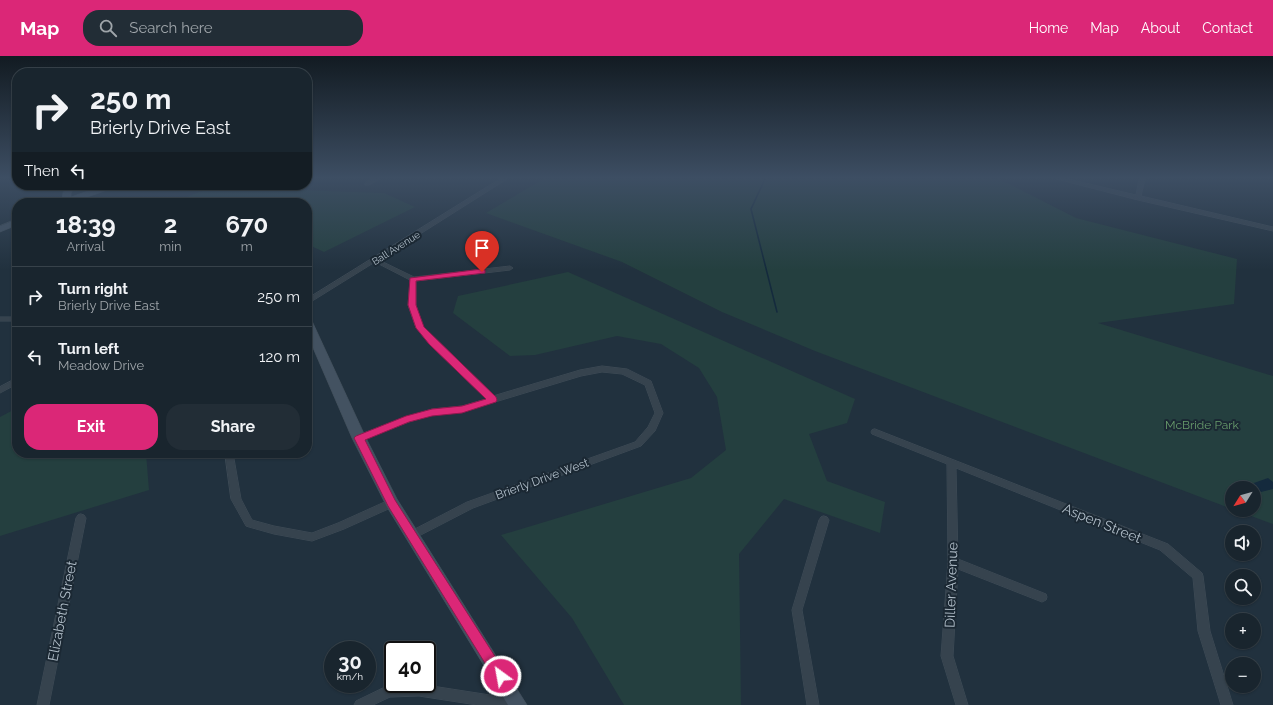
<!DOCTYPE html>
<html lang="en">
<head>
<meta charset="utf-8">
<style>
	:root { --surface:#19252e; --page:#222d36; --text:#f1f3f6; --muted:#9fa5aa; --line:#37424a; --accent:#db2777 }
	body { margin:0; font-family:Raleway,sans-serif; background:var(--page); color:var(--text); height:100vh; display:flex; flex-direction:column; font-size:15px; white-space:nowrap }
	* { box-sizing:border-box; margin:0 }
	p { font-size:13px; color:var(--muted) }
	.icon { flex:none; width:22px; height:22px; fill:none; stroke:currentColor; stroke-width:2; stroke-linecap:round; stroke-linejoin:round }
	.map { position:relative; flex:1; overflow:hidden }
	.side { position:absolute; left:12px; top:142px; width:300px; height:260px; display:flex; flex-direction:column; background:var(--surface); border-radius:16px; box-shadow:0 1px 3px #0004,0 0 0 1px var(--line) }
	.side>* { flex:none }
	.top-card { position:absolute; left:12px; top:12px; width:300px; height:122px; border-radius:16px; box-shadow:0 1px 3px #0004,0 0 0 1px var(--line); background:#19252e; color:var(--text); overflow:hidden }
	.needle { width:26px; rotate:233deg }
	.tools { position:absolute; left:1225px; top:425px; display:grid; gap:8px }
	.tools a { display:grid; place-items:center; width:36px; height:36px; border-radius:50%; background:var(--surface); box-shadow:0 1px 3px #0004,0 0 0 1px var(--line); font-size:20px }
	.speed { position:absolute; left:324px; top:585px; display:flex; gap:8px; font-size:20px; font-weight:700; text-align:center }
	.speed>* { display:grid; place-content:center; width:52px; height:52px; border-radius:50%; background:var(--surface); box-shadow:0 1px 3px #0004,0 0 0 1px var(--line); line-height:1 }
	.speed small { font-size:10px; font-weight:400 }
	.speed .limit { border:2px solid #111; border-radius:6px; background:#fff; color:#111 }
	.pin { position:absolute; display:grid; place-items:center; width:34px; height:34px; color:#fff; margin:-41px -17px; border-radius:50% 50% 50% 0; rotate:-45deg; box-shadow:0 0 4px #0007 }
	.pin .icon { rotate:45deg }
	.me { position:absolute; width:44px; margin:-22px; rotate:328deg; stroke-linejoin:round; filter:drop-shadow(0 0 3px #0008) }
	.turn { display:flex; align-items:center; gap:14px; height:84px; padding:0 12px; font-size:18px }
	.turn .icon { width:52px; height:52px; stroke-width:2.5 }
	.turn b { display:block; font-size:28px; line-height:34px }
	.then { display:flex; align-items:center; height:38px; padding:0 12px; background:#0003; gap:8px; font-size:15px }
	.eta { display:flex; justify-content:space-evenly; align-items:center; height:68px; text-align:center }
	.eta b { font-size:24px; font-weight:700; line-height:28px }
	.primary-button { display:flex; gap:8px; margin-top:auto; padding:8px 12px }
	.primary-button a { flex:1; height:46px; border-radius:16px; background:var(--accent); color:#fff; font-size:16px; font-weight:700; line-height:46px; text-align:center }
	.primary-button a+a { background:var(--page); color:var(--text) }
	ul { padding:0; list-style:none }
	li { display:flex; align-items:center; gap:12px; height:60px; padding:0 12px; border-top:1px solid var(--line) }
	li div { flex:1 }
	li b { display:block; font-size:15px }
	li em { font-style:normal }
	header { display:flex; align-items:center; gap:24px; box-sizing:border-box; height:56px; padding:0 20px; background:var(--accent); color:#fff }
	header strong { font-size:19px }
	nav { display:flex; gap:22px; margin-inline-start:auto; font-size:14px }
	.search { width:280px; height:36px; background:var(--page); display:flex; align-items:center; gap:10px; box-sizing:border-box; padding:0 14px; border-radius:16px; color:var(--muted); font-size:15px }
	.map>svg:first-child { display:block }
	.green { fill:#243f3f }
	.water { fill:#142a3d }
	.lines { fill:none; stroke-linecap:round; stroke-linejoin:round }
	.stream { stroke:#142a3d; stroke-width:1.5 }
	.street-casing { stroke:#3f4c57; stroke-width:1 }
	.secondary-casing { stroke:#3f4c57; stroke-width:1 }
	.street { fill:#36434e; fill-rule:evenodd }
	.secondary { fill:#435261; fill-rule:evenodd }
	.route { fill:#db2777; stroke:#8e194d }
	.labels { text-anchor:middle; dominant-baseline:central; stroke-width:4; stroke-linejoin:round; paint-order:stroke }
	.far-street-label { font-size:10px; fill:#b1bec9; stroke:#1b2833 }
	.park-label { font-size:12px; fill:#679c6c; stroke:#1b2833 }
	.street-label { font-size:12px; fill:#b1bec9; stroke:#1b2833 }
	.near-street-label { font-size:14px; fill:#b1bec9; stroke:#1b2833 }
</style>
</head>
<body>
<header>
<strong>Map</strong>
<div class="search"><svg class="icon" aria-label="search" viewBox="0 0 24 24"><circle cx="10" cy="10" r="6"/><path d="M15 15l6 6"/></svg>Search here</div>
<nav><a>Home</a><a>Map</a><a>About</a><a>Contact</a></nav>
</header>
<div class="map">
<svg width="1273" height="649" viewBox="0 0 1273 649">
	<rect width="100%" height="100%" fill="#21313e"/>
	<!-- green -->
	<path class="green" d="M543,123H999L1076,162L1237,203L1234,248L1098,267L1273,320V468L1235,454H1254V432H1232V453L815,295L722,256L622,206L486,157Z
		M211,131L384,137L415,151L324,196L307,188V147H173Z
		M568,216L855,343L847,367L809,378L827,425L885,446L880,477L784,443L739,498L741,649H624L572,562L501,479L691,422L726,394L717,341L699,312L661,288L617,280L535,299L510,300L453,257L458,240Z
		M17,352V397H146L149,434L0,480V361Z"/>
	<!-- water -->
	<path class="water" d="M1268,422L1273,426V433L1261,436L1251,428Z"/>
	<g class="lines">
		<!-- stream -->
		<path class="stream" d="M765,123L751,153L777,256"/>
		<defs>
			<path id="street" d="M372,123H380L369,129H365V127Z
				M500,123H507L379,204L414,221L510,210L513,212L510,214L416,225V249L423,271L493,340L580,314L602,310L627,313L651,325L663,357L655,375L641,390L473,452L413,483L409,482L408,479L409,476L467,446L635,386L648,371L655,357L645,329L622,318L602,316L581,320L462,356L432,359L409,366L362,384H356L355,382L356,380L403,362L432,353L462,350L486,343L416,272L408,249L410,224L375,206L309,247L307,248V243Z
				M1057,123H1068L1136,139L1139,123H1145L1141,140L1273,171V175L1138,144Z
				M0,261H17V265H0Z
				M17,322V328L0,337V331Z
				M875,373L1168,488L1202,517L1203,520L1210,575L1233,649H1221L1198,575L1193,522L1160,494L956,412L958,503L1046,538L1047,541L1046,544L1042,546L958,513L953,600L968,649H956L941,600L948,506L947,408L872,378L871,376L872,374Z
				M225,397H233L241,443L252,464L274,470L312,477L338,467L389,444L392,443L395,444L397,447L395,450L344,473L312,485L274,478L249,471L246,470L231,443Z
				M81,458L84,459L86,462L49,649H37L76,462L78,459Z
				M824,460L827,461L829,464L802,554L819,649H807L792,554L819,464L821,461Z
				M419,628L490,639L517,640L521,642L523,646L522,649H477L419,640L390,641L373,649H354L356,645L389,629Z"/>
			<path id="secondary" d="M68,129H76L71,137V141L105,129H117L116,131L70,147H58L62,144L63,137Z
				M17,163V169L0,176V170Z
				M307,262L312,265L366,382L397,443L527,649H508L387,451L352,382L307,278Z"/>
		</defs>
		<!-- street casing -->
		<use href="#street" class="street-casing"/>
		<!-- secondary casing -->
		<use href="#secondary" class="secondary-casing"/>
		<!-- street -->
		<use href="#street" class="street"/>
		<!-- secondary -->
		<use href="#secondary" class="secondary"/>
	</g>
	<!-- sky -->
	<linearGradient id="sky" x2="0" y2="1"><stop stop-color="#121b22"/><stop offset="0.57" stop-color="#3d4e63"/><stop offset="1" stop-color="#3d4e63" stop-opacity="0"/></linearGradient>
	<rect width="1273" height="214" fill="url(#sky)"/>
	<!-- route -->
	<path class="route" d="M482,213L485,214V217L416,225V249L424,271L496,341L497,344L496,346L462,357L432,360L409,366L365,384L395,444L505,616L507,620L505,625L501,627L496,625L388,450L354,382L356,380L406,360L432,353L462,350L486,343L429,288L416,272L408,249L410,222Z"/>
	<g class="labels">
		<!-- far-street labels -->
		<g class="far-street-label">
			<text transform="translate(396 192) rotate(-32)">Ball Avenue</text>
		</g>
		<!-- park labels -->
		<g class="park-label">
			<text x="1202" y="369">McBride Park</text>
		</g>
		<!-- street labels -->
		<g class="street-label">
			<text transform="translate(542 423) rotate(-20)">Brierly Drive West</text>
		</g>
		<!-- near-street labels -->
		<g class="near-street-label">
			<text transform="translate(1102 467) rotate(22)">Aspen Street</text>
			<text transform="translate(951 529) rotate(-88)">Diller Avenue</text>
			<text transform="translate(62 555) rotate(-79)">Elizabeth Street</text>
		</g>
	</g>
</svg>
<div class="tools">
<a><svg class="needle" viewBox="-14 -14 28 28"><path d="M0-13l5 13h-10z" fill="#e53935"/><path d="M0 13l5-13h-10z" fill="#9fa5aa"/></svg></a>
<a><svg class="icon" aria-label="sound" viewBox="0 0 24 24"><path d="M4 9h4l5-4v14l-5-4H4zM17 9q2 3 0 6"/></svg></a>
<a><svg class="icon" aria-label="search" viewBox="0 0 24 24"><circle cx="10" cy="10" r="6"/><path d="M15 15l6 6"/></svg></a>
<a>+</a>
<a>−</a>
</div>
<div class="speed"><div>30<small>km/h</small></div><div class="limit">40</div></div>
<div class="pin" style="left:482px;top:216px;background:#d93025"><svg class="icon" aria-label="arrive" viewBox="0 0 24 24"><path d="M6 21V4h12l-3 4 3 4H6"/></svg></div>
<svg class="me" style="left:501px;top:620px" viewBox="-20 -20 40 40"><circle r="17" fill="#db2777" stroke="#fff" stroke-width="3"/><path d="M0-11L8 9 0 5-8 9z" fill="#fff"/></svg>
<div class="top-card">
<div class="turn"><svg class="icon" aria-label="right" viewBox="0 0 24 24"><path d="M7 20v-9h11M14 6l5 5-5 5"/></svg><div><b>250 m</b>Brierly Drive East</div></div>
<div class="then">Then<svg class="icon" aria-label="left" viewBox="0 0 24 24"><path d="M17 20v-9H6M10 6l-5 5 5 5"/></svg></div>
</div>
<section class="side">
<div class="eta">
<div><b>18:39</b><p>Arrival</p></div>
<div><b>2</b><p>min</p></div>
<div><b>670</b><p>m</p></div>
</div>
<ul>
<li><svg class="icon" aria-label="right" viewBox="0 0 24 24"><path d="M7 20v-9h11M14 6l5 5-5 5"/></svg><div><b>Turn right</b><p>Brierly Drive East</p></div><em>250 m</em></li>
<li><svg class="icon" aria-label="left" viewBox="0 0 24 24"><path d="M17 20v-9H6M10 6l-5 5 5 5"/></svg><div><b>Turn left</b><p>Meadow Drive</p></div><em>120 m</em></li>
</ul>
<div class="primary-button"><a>Exit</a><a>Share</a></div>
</section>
</div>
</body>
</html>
